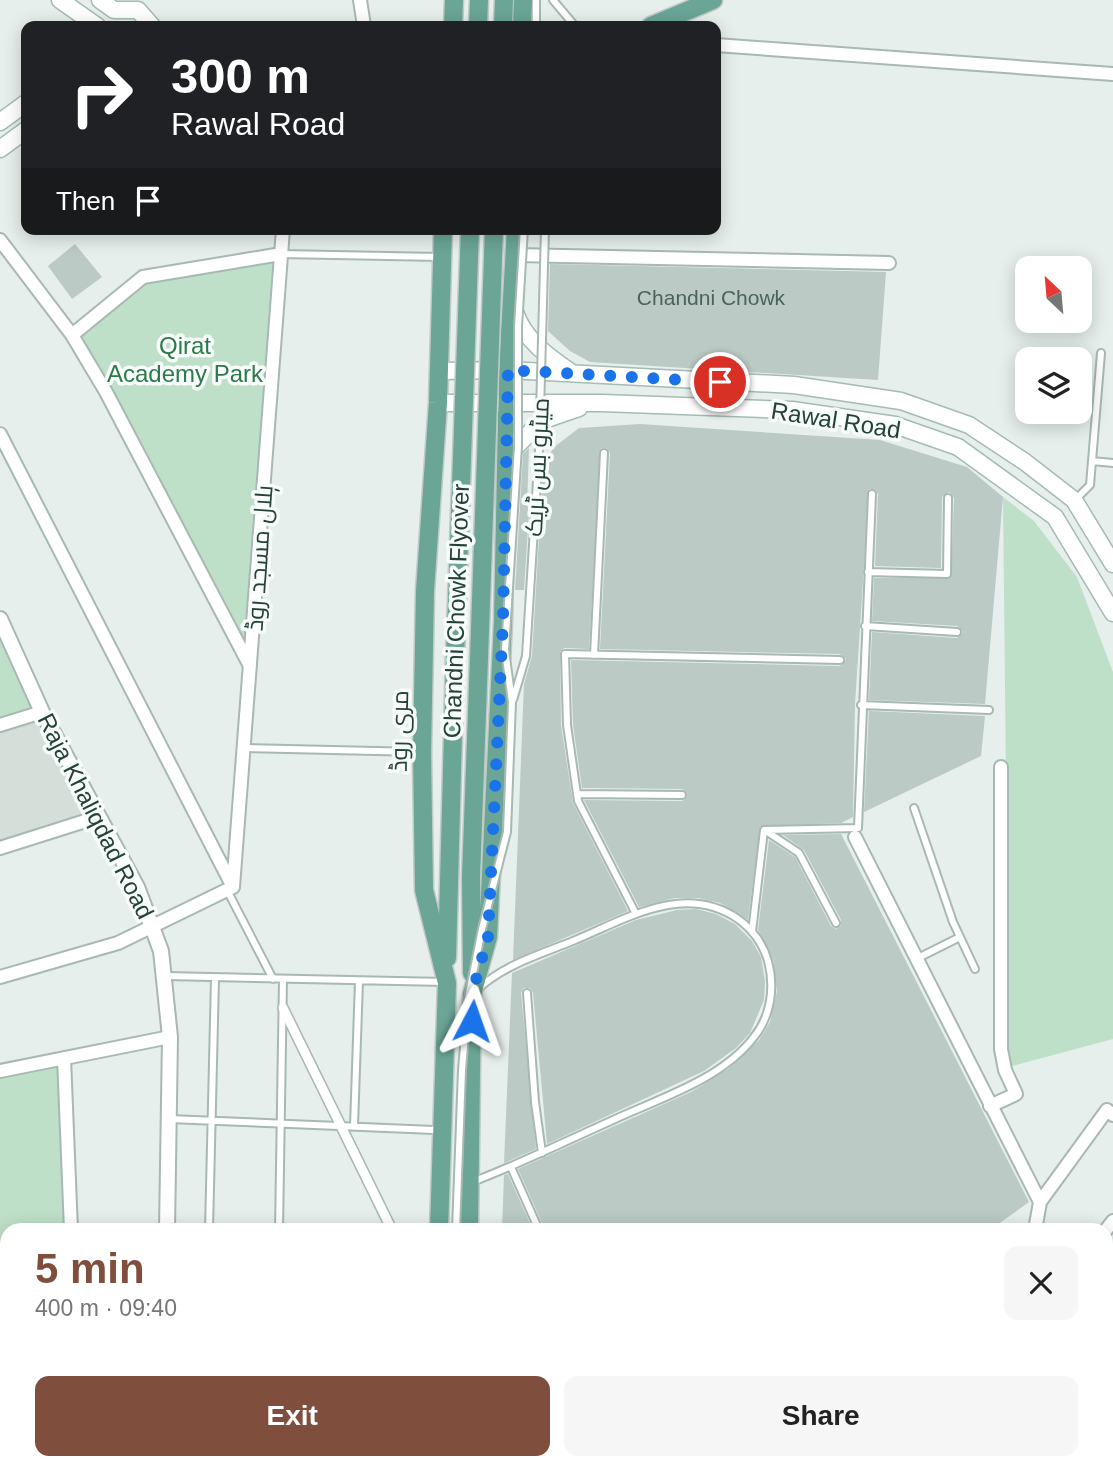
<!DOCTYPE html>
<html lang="en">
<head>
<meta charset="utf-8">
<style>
	:root { --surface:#fff; --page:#f6f6f6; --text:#222; --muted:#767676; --accent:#804e3d }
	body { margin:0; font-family:Helvetica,Cairo,sans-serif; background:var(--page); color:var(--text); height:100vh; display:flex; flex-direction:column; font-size:26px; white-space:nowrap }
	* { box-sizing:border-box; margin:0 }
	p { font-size:23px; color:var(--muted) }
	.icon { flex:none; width:38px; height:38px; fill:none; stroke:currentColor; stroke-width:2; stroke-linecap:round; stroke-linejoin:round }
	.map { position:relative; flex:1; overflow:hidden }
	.sheet { position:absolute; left:0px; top:1223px; width:1113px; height:247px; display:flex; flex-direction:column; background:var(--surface); border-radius:21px 21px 0 0; box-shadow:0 4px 18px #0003 }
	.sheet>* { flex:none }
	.hud { position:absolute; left:21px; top:21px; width:700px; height:214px; border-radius:14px; box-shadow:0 4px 18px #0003; background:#202124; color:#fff; overflow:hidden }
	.needle { width:46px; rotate:334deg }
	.controls { position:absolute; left:1015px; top:256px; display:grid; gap:14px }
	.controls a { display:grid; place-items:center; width:77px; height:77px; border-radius:14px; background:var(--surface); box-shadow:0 4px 18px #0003; font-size:35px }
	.pin { position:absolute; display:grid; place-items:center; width:60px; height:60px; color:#fff; margin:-30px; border:4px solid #fff; border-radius:50%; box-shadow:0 2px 7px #0007 }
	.me { position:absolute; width:77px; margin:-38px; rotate:4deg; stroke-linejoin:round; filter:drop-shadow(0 0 5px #0008) }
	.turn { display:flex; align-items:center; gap:24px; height:147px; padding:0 35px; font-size:32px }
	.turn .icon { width:91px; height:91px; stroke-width:2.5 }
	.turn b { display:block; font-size:49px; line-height:60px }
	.then { display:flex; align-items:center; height:66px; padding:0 35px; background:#0003; gap:14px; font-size:26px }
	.round { display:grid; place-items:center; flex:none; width:74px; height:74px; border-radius:14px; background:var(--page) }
	.overview { display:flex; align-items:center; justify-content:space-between; height:119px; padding:0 35px }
	h1 { font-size:42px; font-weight:700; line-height:52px; color:var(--accent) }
	.action { display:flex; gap:14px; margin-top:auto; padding:14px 35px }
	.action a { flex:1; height:80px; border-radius:14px; background:var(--accent); color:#fff; font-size:28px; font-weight:700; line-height:80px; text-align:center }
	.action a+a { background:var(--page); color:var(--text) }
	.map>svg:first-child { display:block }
	.built { fill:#d4dfda }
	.green { fill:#bfe0c8 }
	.building { fill:#bbcac4 }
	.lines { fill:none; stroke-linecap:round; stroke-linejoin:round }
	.service-casing { stroke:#a8b8b2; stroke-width:10 }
	.pedestrian-casing { stroke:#a8b8b2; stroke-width:12 }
	.minor-casing { stroke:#a8b8b2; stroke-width:16 }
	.tertiary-casing { stroke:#a8b8b2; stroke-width:18 }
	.secondary-casing { stroke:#a4bbb3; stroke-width:19 }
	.primary-casing { stroke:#c2cac8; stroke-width:21 }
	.service { stroke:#fff; stroke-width:6 }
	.pedestrian { stroke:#fff; stroke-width:9 }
	.minor { stroke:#fff; stroke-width:12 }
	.tertiary { stroke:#fff; stroke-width:14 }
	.secondary { stroke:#fff; stroke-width:16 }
	.primary { stroke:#6aa596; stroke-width:18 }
	.service-bridge-casing { stroke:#a8b8b2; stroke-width:10; stroke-linecap:butt }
	.primary-bridge-casing { stroke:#c2cac8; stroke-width:21; stroke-linecap:butt }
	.service-bridge { stroke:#fff; stroke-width:6 }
	.primary-bridge { stroke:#6aa596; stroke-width:18 }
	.route { stroke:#1a73e8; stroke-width:12; stroke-dasharray:0 21.6 }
	.labels { text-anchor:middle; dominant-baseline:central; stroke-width:7; stroke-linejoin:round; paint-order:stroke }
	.number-label { font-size:21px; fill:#4a645c }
	.park-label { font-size:24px; fill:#2d7a4b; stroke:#f7fbf9 }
	.street-label { font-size:24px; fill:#24423a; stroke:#f7fbf9 }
</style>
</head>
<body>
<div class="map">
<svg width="1113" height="1469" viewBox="0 0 1113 1469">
	<rect width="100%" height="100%" fill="#e6efeb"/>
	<!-- built -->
	<path class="built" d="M42,712L98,817L0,848V725Z"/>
	<!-- green -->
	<path class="green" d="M281,254L250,666L72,335L143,277Z
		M1003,497L1034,521L1077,577L1113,672V1039L1009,1067Z
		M0,624L37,711L0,723Z
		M64,1058L71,1230H7V1257H0V1071Z"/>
	<!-- building -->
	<path class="building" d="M75,244L102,277L72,299L48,266Z
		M550,264L886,272L878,380L590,362L570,351L548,331Z
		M640,424L880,440L967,467L1003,497L985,704L869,700L872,632L957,638L963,632L957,626L872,621L874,578L951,577L954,498L949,492L942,497L941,568L875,566L878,494L874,489H869L855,704L853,817L841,823L760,826L748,920L720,903L698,898H675L639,907L584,800L682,801L686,798L687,793L682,789L582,788L573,725L571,660L840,666L846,659L840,654L600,649L610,453L606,448H601L589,649L564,648L560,652L561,725L573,803L628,911L513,960L524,684L532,656L543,470L553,448L579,428Z
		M529,448L527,505L530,498L524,590H515L523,454Z
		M869,711L985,716L981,756L864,812Z
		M841,834L1029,1202L990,1230H545L518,1169L691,1092L728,1069L759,1040L770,1022L777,991L773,959L758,930L769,840L795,857L831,926L836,929L841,925V920L804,850L783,835Z
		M696,909L716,914L735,924L752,941L761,957L765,981L764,1000L750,1033L736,1048L704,1071L547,1144L533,993L530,988H524L521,993L536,1149L504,1163L512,973L636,920L677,910Z
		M508,1174L533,1230H502L504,1175Z"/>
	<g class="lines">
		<defs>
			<path id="service" d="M553,0L575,26
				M536,26V0
				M281,254L440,257
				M1092,461L1113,463
				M1076,499L1090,485L1101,353
				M868,572L947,574L948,498
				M865,626L957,632
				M594,655L604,453
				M861,705L989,710
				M245,748L421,752
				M577,794L682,795
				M914,808L953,922L975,969
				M766,831L799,853L836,923
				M228,892L273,979
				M636,914L578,801L567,725L565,654L840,660
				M752,932L764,830L858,828L872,494
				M916,959L960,937
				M166,976L445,982
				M527,993L535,1102L542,1153
				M169,1119L434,1130
				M354,1126L359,981
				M511,1167L539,1230
				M472,1182C520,1164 566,1141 613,1120C660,1098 721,1080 754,1037C771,1016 775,987 768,961C763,944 752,929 738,919C684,882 626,919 573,941C541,954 506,964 479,988
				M209,1230L215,978
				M279,1230L283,979
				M205,1469V1463
				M274,1469V1463
				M347,1469V1463
				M448,1469V1463"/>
			<path id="pedestrian" d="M283,1008L392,1230"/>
			<path id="minor" d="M360,0L364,26
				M716,45L1113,74
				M0,240L72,335L106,392L250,666
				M516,255L889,263
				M72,335L143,277L281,254
				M0,434L233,887
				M0,725L42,712
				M855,837L1040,1202L1035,1230
				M0,848L98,817
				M233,887L283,229
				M0,977L118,943L233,887
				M64,1058L71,1230
				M0,1071L170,1037
				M990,1106L1016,1094L1005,1070L1001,1049V767
				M1040,1202L1107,1110L1113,1115
				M1106,1230L1113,1221
				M0,1257H7
				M1106,1293L1113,1299
				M0,1367H7
				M1106,1376L1113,1365
				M1106,1421L1113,1422
				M964,1469V1463
				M1047,1469V1463"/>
			<path id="tertiary" d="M0,619L42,712L137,887L161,951L170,1037L167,1230
				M99,1469L103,1463"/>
			<path id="secondary" d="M60,0L97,26
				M100,0L114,10H138L152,26
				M0,122L26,103
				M0,149L26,130
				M515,312C524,340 549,357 572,373
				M439,371L508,370L794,385L901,401L969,425L1025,462L1074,500L1113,564
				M438,403H602L792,410L895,425L958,447L1055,517L1113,613
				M509,454L541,421L579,408"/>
			<path id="primary" d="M453,26L454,0
				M478,26L479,0
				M503,26L504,0
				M522,26L523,0
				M651,26L713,0
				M447,958L455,658
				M472,973L471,877L479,658
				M439,1230L447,983L424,890L422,752L425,591L438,403L443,229
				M469,1230L472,994L488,937L503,621L508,370L516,229
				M432,1469V1463
				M464,1469V1463"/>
		</defs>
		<!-- service casing -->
		<use href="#service" class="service-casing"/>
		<!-- pedestrian casing -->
		<use href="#pedestrian" class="pedestrian-casing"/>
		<!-- minor casing -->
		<use href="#minor" class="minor-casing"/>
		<!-- tertiary casing -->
		<use href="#tertiary" class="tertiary-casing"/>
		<!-- secondary casing -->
		<use href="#secondary" class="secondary-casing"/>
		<!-- primary casing -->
		<use href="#primary" class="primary-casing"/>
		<!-- service -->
		<use href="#service" class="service"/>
		<!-- pedestrian -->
		<use href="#pedestrian" class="pedestrian"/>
		<!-- minor -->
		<use href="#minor" class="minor"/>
		<!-- tertiary -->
		<use href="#tertiary" class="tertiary"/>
		<!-- secondary -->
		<use href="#secondary" class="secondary"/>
		<!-- primary -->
		<use href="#primary" class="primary"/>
		<defs>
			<path id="service-bridge" d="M513,700L526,656L539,449L545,229
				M456,1230L462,1070L468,999L482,929L507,832L512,702L505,650L518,447V327L524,229"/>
			<path id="primary-bridge" d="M455,658L470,229
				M479,658L494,229"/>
		</defs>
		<!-- service-bridge casing -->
		<use href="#service-bridge" class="service-bridge-casing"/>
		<!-- primary-bridge casing -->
		<use href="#primary-bridge" class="primary-bridge-casing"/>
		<!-- service-bridge -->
		<use href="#service-bridge" class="service-bridge"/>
		<!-- primary-bridge -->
		<use href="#primary-bridge" class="primary-bridge"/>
	</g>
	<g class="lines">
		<!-- route -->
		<path class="route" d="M472,1021V994L488,937L503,621L508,370L720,382"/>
	</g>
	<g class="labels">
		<!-- number labels -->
		<g class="number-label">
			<text x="711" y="297">Chandni Chowk</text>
		</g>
		<!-- park labels -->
		<g class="park-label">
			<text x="185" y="345">Qirat<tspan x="185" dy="28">Academy Park</tspan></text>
		</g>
		<!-- street labels -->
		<g class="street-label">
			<text transform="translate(836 420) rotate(9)">Rawal Road</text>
			<text transform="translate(537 467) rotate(-87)">میٹرو بس ٹریک</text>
			<text transform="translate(259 558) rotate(-86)">ہلال مسجد روڈ</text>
			<text transform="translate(456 611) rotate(-88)">Chandni Chowk Flyover</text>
			<text transform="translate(399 731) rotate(-89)">مری روڈ</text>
			<text transform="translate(96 816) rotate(63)">Raja Khaliqdad Road</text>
		</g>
	</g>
</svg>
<div class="controls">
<a><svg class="needle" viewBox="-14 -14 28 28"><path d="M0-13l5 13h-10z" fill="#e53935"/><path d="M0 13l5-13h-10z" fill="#767676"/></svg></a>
<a><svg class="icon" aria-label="layers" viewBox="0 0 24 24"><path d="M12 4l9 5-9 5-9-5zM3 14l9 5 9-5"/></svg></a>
</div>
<div class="pin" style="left:720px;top:382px;background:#d93025"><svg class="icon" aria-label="arrive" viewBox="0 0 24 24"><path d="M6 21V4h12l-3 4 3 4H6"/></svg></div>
<svg class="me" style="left:472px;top:1021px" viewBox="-20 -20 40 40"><path d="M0-17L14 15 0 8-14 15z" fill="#1a73e8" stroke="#fff" stroke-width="4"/></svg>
<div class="hud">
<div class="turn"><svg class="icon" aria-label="right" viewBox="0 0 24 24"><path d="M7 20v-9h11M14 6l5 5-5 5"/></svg><div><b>300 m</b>Rawal Road</div></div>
<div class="then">Then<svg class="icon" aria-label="arrive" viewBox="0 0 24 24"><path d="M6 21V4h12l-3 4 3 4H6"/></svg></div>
</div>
<section class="sheet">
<div class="overview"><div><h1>5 min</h1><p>400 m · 09:40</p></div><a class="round"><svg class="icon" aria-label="close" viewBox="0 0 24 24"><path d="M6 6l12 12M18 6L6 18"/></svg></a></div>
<div class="action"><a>Exit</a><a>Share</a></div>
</section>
</div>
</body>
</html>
